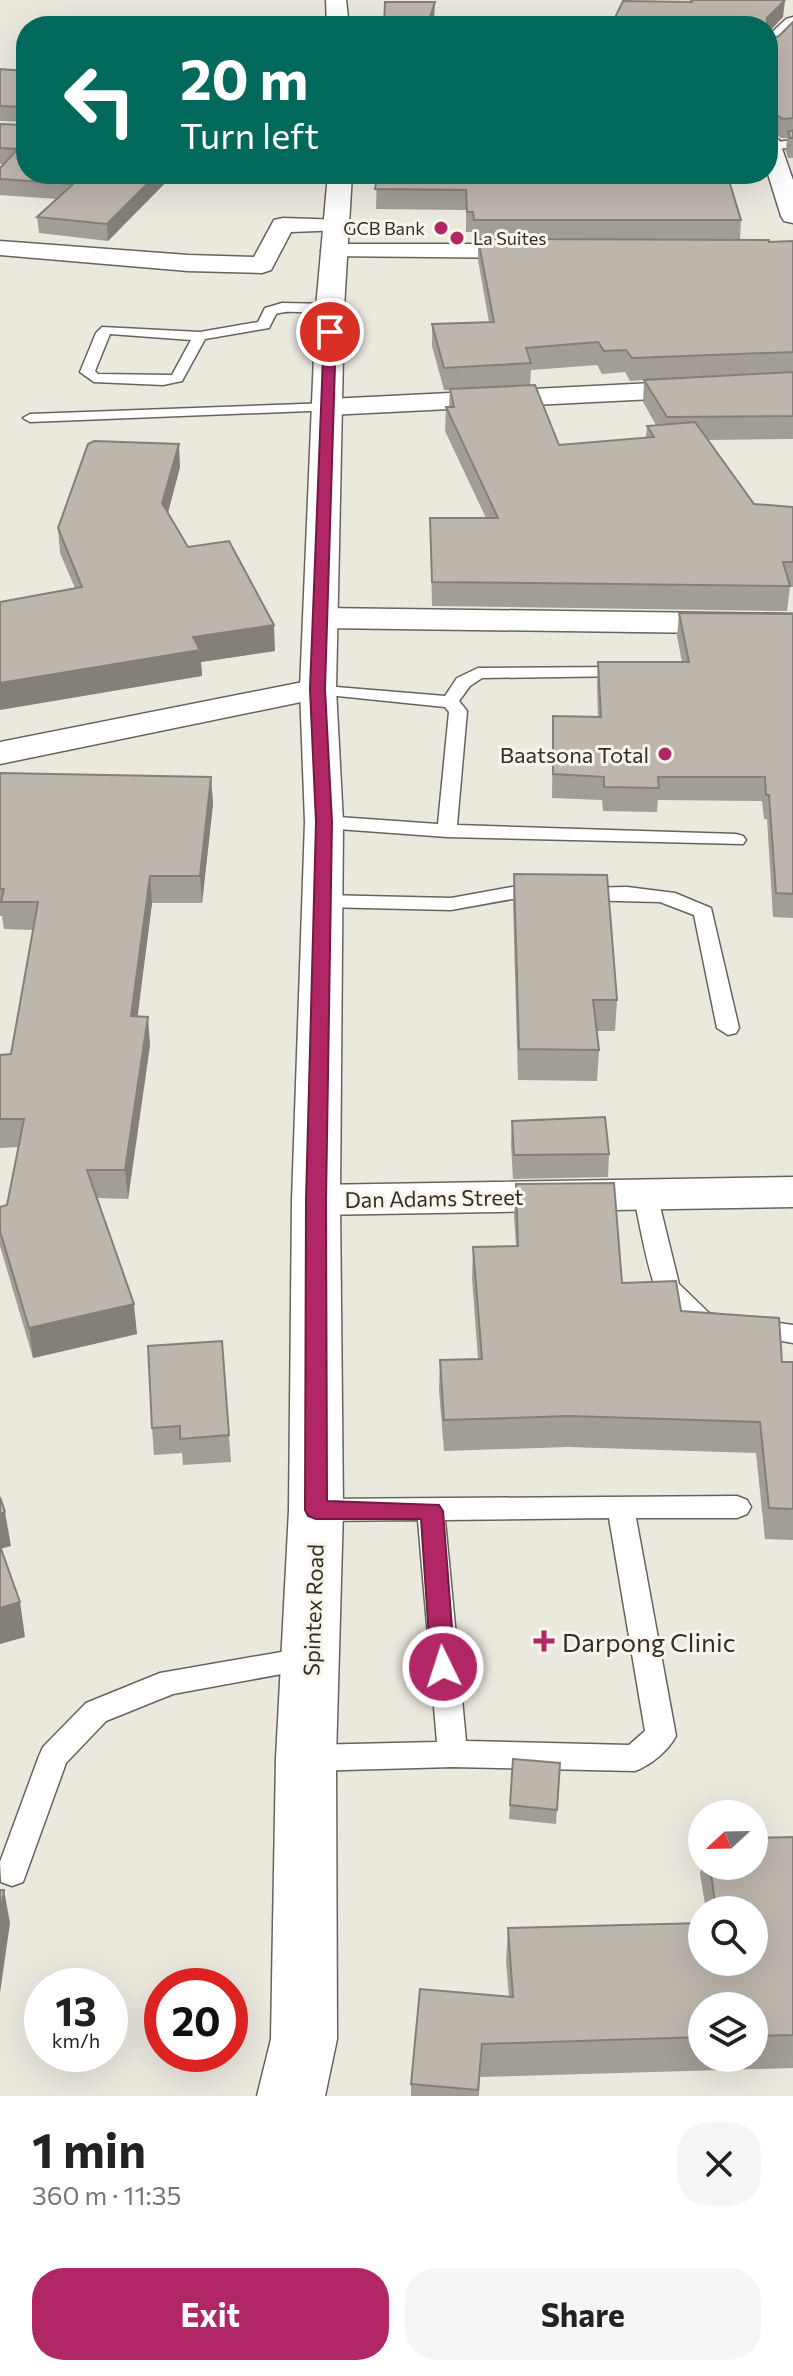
<!DOCTYPE html>
<html lang="en">
<head>
<meta charset="utf-8">
<style>
	:root { --surface:#fff; --page:#f6f6f6; --text:#222; --muted:#767676; --accent:#b12766 }
	body { margin:0; font-family:Commissioner,sans-serif; background:var(--page); color:var(--text); height:100vh; display:flex; flex-direction:column; font-size:30px; white-space:nowrap }
	* { box-sizing:border-box; margin:0 }
	p { font-size:26px; color:var(--muted) }
	.icon { flex:none; width:44px; height:44px; fill:none; stroke:currentColor; stroke-width:2; stroke-linecap:round; stroke-linejoin:round }
	.map { position:relative; height:2096px; overflow:hidden }
	.sheet { display:flex; flex-direction:column; background:var(--surface); flex:1 }
	.sheet>* { flex:none }
	.top-card { position:absolute; left:16px; top:16px; width:762px; height:168px; border-radius:32px; box-shadow:0 8px 32px #0002; background:#00695c; color:#fff; overflow:hidden }
	.needle { width:52px; rotate:248deg }
	.buttons { position:absolute; left:688px; top:1800px; display:grid; gap:16px }
	.buttons a { display:grid; place-items:center; width:80px; height:80px; border-radius:50%; background:var(--surface); box-shadow:0 8px 32px #0002; font-size:40px }
	.speed { position:absolute; left:24px; top:1968px; display:flex; gap:16px; font-size:40px; font-weight:700; text-align:center }
	.speed>* { display:grid; place-content:center; width:104px; height:104px; border-radius:50%; background:var(--surface); box-shadow:0 8px 32px #0002; line-height:1 }
	.speed small { font-size:20px; font-weight:400 }
	.speed .limit { border:12px solid #d22; background:#fff; color:#111 }
	.pin { position:absolute; display:grid; place-items:center; width:68px; height:68px; color:#fff; margin:-34px; border:4px solid #fff; border-radius:50%; box-shadow:0 2px 8px #0007 }
	.me { position:absolute; width:88px; margin:-44px; rotate:356deg; stroke-linejoin:round; filter:drop-shadow(0 0 6px #0008) }
	.turn { display:flex; align-items:center; gap:28px; height:168px; padding:0 32px; font-size:36px }
	.turn .icon { width:104px; height:104px; stroke-width:2.5 }
	.turn b { display:block; font-size:56px; line-height:68px }
	.round { display:grid; place-items:center; flex:none; width:84px; height:84px; border-radius:32px; background:var(--page) }
	.overview { display:flex; align-items:center; justify-content:space-between; height:136px; padding:0 32px }
	h1 { font-size:48px; font-weight:700; line-height:60px }
	.cta { display:flex; gap:16px; margin-top:auto; padding:16px 32px }
	.cta a { flex:1; height:92px; border-radius:32px; background:var(--accent); color:#fff; font-size:32px; font-weight:700; line-height:92px; text-align:center }
	.cta a+a { background:var(--page); color:var(--text) }
	.map>svg:first-child { display:block }
	.lines { fill:none; stroke-linecap:round; stroke-linejoin:round }
	.lane-casing { stroke:#67645b; stroke-width:3 }
	.street-casing { stroke:#67645b; stroke-width:3 }
	.secondary-casing { stroke:#67645b; stroke-width:3 }
	.lane { fill:#fff; fill-rule:evenodd }
	.street { fill:#fff; fill-rule:evenodd }
	.secondary { fill:#fff; fill-rule:evenodd }
	.wall { fill:#a29d95; fill-rule:evenodd }
	.shaded-wall { fill:#847f79 }
	.building { fill:#bcb6ad; stroke:#847f79; stroke-width:2 }
	.route { fill:#b12766; stroke:#731942; stroke-width:2 }
	.poi-dot { fill:#b12766; stroke:#f9f5eb; stroke-width:3 }
	.labels { text-anchor:middle; dominant-baseline:central; stroke-width:6; stroke-linejoin:round; paint-order:stroke }
	.far-poi-label { font-size:18px; fill:#312f2b; stroke:#f9f5eb; text-anchor:end }
	.poi-label { font-size:22px; fill:#312f2b; stroke:#f9f5eb; text-anchor:end }
	.street-label { font-size:22px; fill:#312f2b; stroke:#f9f5eb }
	.near-poi-label { font-size:26px; fill:#312f2b; stroke:#f9f5eb; text-anchor:start }
</style>
</head>
<body>
<div class="map">
<svg width="793" height="2096" viewBox="0 0 793 2096">
	<rect width="100%" height="100%" fill="#ebe8de"/>
	<g class="lines">
		<defs>
			<path id="lane" d="M793,140V148L768,149V143Z
				M282,303L330,304L337,308C321,319 294,307 276,314L269,328L205,339L182,381L163,385L94,382L80,372L96,333L102,327L200,332L258,322L265,308ZM110,334L191,340L172,375L98,374L95,371Z
				M329,403L336,407L334,410L30,422L23,418L30,414Z
				M623,667L629,668L632,672L629,676L482,678L470,686L459,701L467,711L457,825L736,834L743,836L746,840L743,844L447,837L324,828L314,822L324,816L438,824L449,712L445,707L318,694L309,689L312,685L445,696L457,678L478,668Z
				M512,887H544L554,893L544,899H512L451,910L322,907L312,901L322,895L451,898Z
				M627,887L675,893L711,908L739,1028L736,1033L728,1035L717,1028L694,915L660,902L578,900L568,894L578,888Z
				M645,1186L653,1188L657,1194L679,1284L709,1313L726,1317L730,1323L726,1329C701,1337 664,1310 655,1287C645,1258 640,1224 633,1194L637,1188Z
				M751,1319L793,1325V1343L742,1334L738,1328L742,1322Z
				M737,1496L747,1500L751,1507L747,1514L737,1518H636L676,1736C668,1751 651,1765 635,1771L453,1767L308,1771L297,1767L293,1758L297,1749L308,1745L437,1742L418,1520L316,1521L306,1517L302,1510L306,1503L316,1499ZM609,1518L645,1731L629,1745L466,1741L445,1520Z
				M310,1647L320,1651L324,1659L320,1667L173,1694L106,1721L66,1763L23,1882L12,1886L1,1882L0,1862L39,1756L43,1747L86,1703L160,1673Z"/>
			<path id="street" d="M793,17V34L775,52L768,54V36L786,19Z
				M768,133L779,140L793,180V223L784,221L781,216L768,174Z
				M283,218L344,220L347,225L344,230L291,232L271,270L262,273L188,271L0,255V241L188,255L254,257L274,220Z
				M333,244H536L545,246L548,251L545,256L536,258L324,256L321,251L324,246Z
				M793,376V392L329,415L319,413L315,407L319,401L329,399Z
				M322,608L793,614V634L322,628L310,625L306,618L310,611Z
				M318,679L330,682L335,689L330,696L0,764V742Z
				M793,1177V1207L316,1215L300,1211L293,1200L300,1189L316,1185Z"/>
			<path id="secondary" d="M326,0H346L349,26H327Z
				M328,174H352L344,308L336,689L343,822L340,1200L343,1510L336,1758L337,2039L325,2096H257L271,2039L276,1758L289,1510L292,1200L305,822L300,689L316,308Z"/>
		</defs>
		<!-- lane casing -->
		<use href="#lane" class="lane-casing"/>
		<!-- street casing -->
		<use href="#street" class="street-casing"/>
		<!-- secondary casing -->
		<use href="#secondary" class="secondary-casing"/>
		<!-- lane -->
		<use href="#lane" class="lane"/>
		<!-- street -->
		<use href="#street" class="street"/>
		<!-- secondary -->
		<use href="#secondary" class="secondary"/>
	</g>
	<!-- wall -->
	<path class="wall" d="M793,22V158H788L786,151L787,138H781L768,130L771,39L779,36Z
		M0,69L26,71V122L0,121Z
		M0,124L174,174L108,241L39,233L37,217L57,199L0,195V168L4,164H0Z
		M184,174H264L263,177Z
		M377,174H744L743,181H729L741,220L740,240L769,242L793,241V439L708,440L754,504L793,507V587H790L787,611L432,606L430,518H486L445,431L446,407H449L450,390H444L432,346V324L489,322L478,260V241H474L472,232H466V210L376,209ZM597,365L602,374L625,372L630,381L644,380L643,402L656,425L647,426L646,438L559,445L530,385L531,370Z
		M180,467L168,513L188,547L275,651L201,662L202,676L75,588L60,553L58,528Z
		M679,613L793,614V918L773,917L767,819H764L762,801L658,800L657,812L603,811L602,800L552,798L553,716L598,717L597,685L598,662H682L677,636Z
		M0,773L211,777L213,804L202,903H152L137,1016L150,1045L128,1199L97,1198L137,1334L33,1358L0,1246V1207L7,1205L19,1147L0,1148V1055L11,1054L33,930L4,929L2,916H0Z
		M514,874L617,1000L615,1031H597L599,1050L597,1081L518,1080L513,904Z
		M512,1121L609,1154L608,1177L513,1179L511,1144Z
		M516,1184L622,1283L782,1362H793V1540L765,1539L756,1453L568,1447L444,1451L439,1391L440,1360L478,1359L472,1278L473,1247H516L514,1215Z
		M222,1341L231,1462L183,1465L182,1453L154,1455L152,1428Z
		M513,1759L560,1763L556,1824L509,1819Z
		M793,1837V2068L480,2077L479,2096H411V2084L509,1997L506,1962L508,1928L702,1962L754,1910H706L700,1874L702,1863V1866H754ZM702,2006H754V2058H702Z"/>
	<!-- shaded-wall -->
	<path class="shaded-wall" d="M785,0L783,17L768,33V26H766L767,18Z
		M435,2L434,20L433,26H427Z
		M157,174H174L108,241L107,224Z
		M179,444L180,467L164,527L162,503Z
		M274,625L275,651L201,662L202,676L0,710V683L193,637Z
		M211,777L213,804L202,903L200,876Z
		M150,876L152,903L134,1045L131,1016Z
		M148,1017L150,1045L128,1199L125,1170Z
		M134,1304L137,1334L33,1358L29,1328Z
		M5,1512L11,1546L0,1549V1514Z
		M20,1602L25,1637L0,1644V1608Z
		M4,1890L10,1923L0,1993V1915Z"/>
	<!-- building -->
	<path class="building" d="M691,0H785L767,18V26H611L623,1L692,2Z
		M385,2H435L427,26H384Z
		M793,22V118L783,119L769,111L768,126V37L771,39L779,36Z
		M0,69L26,71V107L0,106Z
		M0,124L26,125V174H157L107,224L37,217L73,184L0,179V168L18,149L0,148Z
		M793,130V138H790L788,132Z
		M377,174H727L741,220H474L473,212H467L466,190L375,189Z
		M478,239L769,240V242L793,241V352L632,358L626,350L604,351L598,342L526,348L531,363L444,368L432,324L494,322Z
		M793,372V416L667,417L644,380Z
		M535,385L559,445L654,437L647,426L695,422L754,504L793,507V562H783L790,586L432,582L430,518H498L446,407H454L450,389Z
		M94,441L179,444L162,503L188,547L229,541L274,625L193,637L200,650L0,683V602L82,587L58,528L88,444Z
		M679,613L793,614V894L776,893L769,795H766L765,777H658L659,788L604,787V777L553,774V716L601,717L598,662H689Z
		M0,773L211,777L200,876H150L131,1016L148,1017L125,1170H87L134,1304L29,1328L0,1231V1207L7,1205L24,1119H0V1055L11,1054L38,902H1L4,889H0Z
		M514,874L607,875L617,1000H593L599,1050L519,1049Z
		M605,1117L609,1154L514,1155L512,1121Z
		M614,1183L622,1283L676,1281L681,1311L779,1318L782,1362H793V1509L769,1508L760,1422L570,1416L444,1420L440,1360L482,1359L473,1247L518,1246L516,1184Z
		M222,1341L229,1435L180,1439V1426L152,1428L148,1346Z
		M0,1497L5,1512L0,1514Z
		M0,1546L20,1602L0,1608Z
		M513,1759L560,1763L557,1810L510,1805Z
		M793,1837V2035L754,2036V2006H702V2037L482,2044L478,2090L411,2084L420,1989L513,1997L508,1928L702,1923V1962H754V1910H716L710,1866H754V1838Z
		M0,1890H4L0,1915Z"/>
	<!-- route -->
	<path class="route" d="M330,329L336,332L325,689L332,822L326,1200L327,1501L439,1505L443,1511L455,1667L451,1674L443,1677L435,1674L431,1667L421,1519H316L308,1516L305,1510L306,1200L316,822L310,689L324,332Z"/>
	<!-- markers -->
	<g class="poi-dot">
		<circle cx="441" cy="228" r="8"/>
		<circle cx="457" cy="238" r="8"/>
		<circle cx="665" cy="754" r="8"/>
		<path d="M540 1629h8v8h8v8h-8v8h-8v-8h-8v-8h8z"/>
	</g>
	<g class="labels">
		<!-- far-poi labels -->
		<g class="far-poi-label">
			<text x="425" y="228">GCB Bank</text>
			<text x="473" y="238" text-anchor="start">La Suites</text>
		</g>
		<!-- poi labels -->
		<g class="poi-label">
			<text x="649" y="754">Baatsona Total</text>
		</g>
		<!-- street labels -->
		<g class="street-label">
			<text transform="translate(434 1198) rotate(-1)">Dan Adams Street</text>
			<text transform="translate(313 1610) rotate(-88)">Spintex Road</text>
		</g>
		<!-- near-poi labels -->
		<g class="near-poi-label">
			<text x="562" y="1641">Darpong Clinic</text>
		</g>
	</g>
</svg>
<div class="buttons">
<a><svg class="needle" viewBox="-14 -14 28 28"><path d="M0-13l5 13h-10z" fill="#e53935"/><path d="M0 13l5-13h-10z" fill="#767676"/></svg></a>
<a><svg class="icon" aria-label="search" viewBox="0 0 24 24"><circle cx="10" cy="10" r="6"/><path d="M15 15l6 6"/></svg></a>
<a><svg class="icon" aria-label="layers" viewBox="0 0 24 24"><path d="M12 4l9 5-9 5-9-5zM3 14l9 5 9-5"/></svg></a>
</div>
<div class="speed"><div>13<small>km/h</small></div><div class="limit">20</div></div>
<div class="pin" style="left:330px;top:332px;background:#d93025"><svg class="icon" aria-label="arrive" viewBox="0 0 24 24"><path d="M6 21V4h12l-3 4 3 4H6"/></svg></div>
<svg class="me" style="left:443px;top:1667px" viewBox="-20 -20 40 40"><circle r="17" fill="#b12766" stroke="#fff" stroke-width="3"/><path d="M0-11L8 9 0 5-8 9z" fill="#fff"/></svg>
<div class="top-card">
<div class="turn"><svg class="icon" aria-label="left" viewBox="0 0 24 24"><path d="M17 20v-9H6M10 6l-5 5 5 5"/></svg><div><b>20 m</b>Turn left</div></div>
</div>
</div>
<section class="sheet">
<div class="overview"><div><h1>1 min</h1><p>360 m · 11:35</p></div><a class="round"><svg class="icon" aria-label="close" viewBox="0 0 24 24"><path d="M6 6l12 12M18 6L6 18"/></svg></a></div>
<div class="cta"><a>Exit</a><a>Share</a></div>
</section>
</body>
</html>
